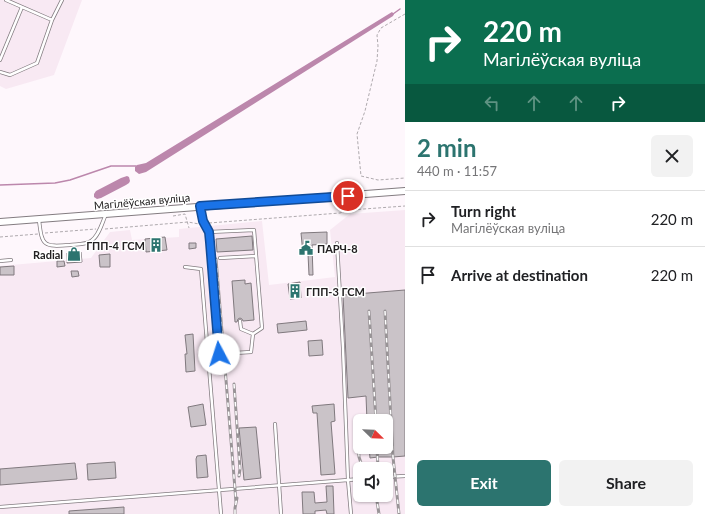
<!DOCTYPE html>
<html lang="en">
<head>
<meta charset="utf-8">
<style>
	:root { --surface:#fff; --page:#f2f2f2; --text:#202124; --muted:#757577; --line:#e0e0e0; --accent:#2c746f }
	body { margin:0; font-family:Lato,sans-serif; background:var(--page); color:var(--text); height:100vh; display:flex; flex-direction:column; font-size:15px; white-space:nowrap }
	* { box-sizing:border-box; margin:0 }
	p { font-size:13px; color:var(--muted) }
	.icon { flex:none; width:22px; height:22px; fill:none; stroke:currentColor; stroke-width:2; stroke-linecap:round; stroke-linejoin:round }
	.map { position:relative; flex:1; overflow:hidden }
	.side { display:flex; flex-direction:column; background:var(--surface); width:300px }
	.side>* { flex:none }
	.guide { background:#0b6e4f; color:#fff; overflow:hidden }
	.needle { width:26px; rotate:113deg }
	.fabs { position:absolute; left:353px; top:414px; display:grid; gap:8px }
	.fabs a { display:grid; place-items:center; width:40px; height:40px; border-radius:6px; background:var(--surface); box-shadow:0 1px 3px #0004; font-size:20px }
	.pin { position:absolute; display:grid; place-items:center; width:34px; height:34px; color:#fff; margin:-17px; border:2px solid #fff; border-radius:50%; box-shadow:0 1px 4px #0007 }
	.me { position:absolute; width:44px; margin:-22px; rotate:355deg; stroke-linejoin:round; filter:drop-shadow(0 0 3px #0008) }
	.turn { display:flex; align-items:center; gap:14px; height:84px; padding:0 12px; font-size:18px }
	.turn .icon { width:52px; height:52px; stroke-width:2.5 }
	.turn b { display:block; font-size:28px; line-height:34px }
	.lanes { display:flex; align-items:center; height:38px; padding:0 12px; background:#0003; justify-content:center; gap:20px; direction:ltr }
	.lanes .off { opacity:.35 }
	.round { display:grid; place-items:center; flex:none; width:42px; height:42px; border-radius:6px; background:var(--page) }
	.head { display:flex; align-items:center; justify-content:space-between; height:68px; padding:0 12px }
	h1 { font-size:24px; font-weight:700; line-height:30px; color:var(--accent) }
	.button { display:flex; gap:8px; margin-top:auto; padding:8px 12px }
	.button a { flex:1; height:46px; border-radius:6px; background:var(--accent); color:#fff; font-size:16px; font-weight:700; line-height:46px; text-align:center }
	.button a+a { background:var(--page); color:var(--text) }
	ul { padding:0; list-style:none }
	li { display:flex; align-items:center; gap:12px; height:56px; padding:0 12px; border-top:1px solid var(--line) }
	li div { flex:1 }
	li b { display:block; font-size:15px }
	li em { font-style:normal }
	main { display:flex; flex:1; min-height:0 }
	.map>svg:first-child { display:block }
	.built { fill:#f8e9f3; fill-rule:evenodd }
	.water { fill:#bc87ac }
	.lines { fill:none; stroke-linecap:round; stroke-linejoin:round }
	.stream { stroke:#bc87ac; stroke-width:1.5 }
	.building { fill:#cac3c8; stroke:#80797e }
	.service-casing { stroke:#837c80; stroke-width:4 }
	.tertiary-casing { stroke:#837c80; stroke-width:8 }
	.path { stroke:#afaaae; stroke-width:1; stroke-dasharray:3 2; stroke-linecap:butt }
	.service { stroke:#fff; stroke-width:2.5 }
	.tertiary { stroke:#fff; stroke-width:6 }
	.rail-casing { stroke:#999497; stroke-width:3 }
	.rail { stroke:#fff; stroke-width:1.5; stroke-dasharray:4.5; stroke-linecap:butt }
	.route-casing { stroke:#114b97; stroke-width:10 }
	.route { stroke:#1a73e8; stroke-width:7 }
	.labels { text-anchor:middle; dominant-baseline:central; stroke-width:3; stroke-linejoin:round; paint-order:stroke }
	.street-label { font-size:11px; fill:#232122; stroke:#fff }
	.poi-label { font-size:11px; font-weight:bold; fill:#232122; stroke:#fff; text-anchor:end }
</style>
</head>
<body>
<main>
<div class="map">
<svg width="405" height="514" viewBox="0 0 405 514">
	<rect width="100%" height="100%" fill="#fef7fc"/>
	<!-- built -->
	<path class="built" d="M0,0H82L54,75L6,89L0,86Z
		M405,210V514H0V266L91,258L110,232L130,230L132,240L179,237V229L262,221L269,285L335,277L330,230L350,214ZM360,421H386V447H360ZM360,469H386V495H360Z"/>
	<!-- water -->
	<path class="water" d="M392,12L394,14L393,16L146,172L139,174L135,171V167L137,165L146,163Z
		M127,176L129,177L130,181L129,183L126,185L101,198L97,199L94,197V194L96,191L121,178Z"/>
	<g class="lines">
		<!-- stream -->
		<path class="stream" d="M393,14L400,9
			M0,185L55,183L70,180L111,166H136"/>
	</g>
	<!-- building -->
	<path class="building" d="M327,232V244L312,245L313,275H309L308,254H303L301,233Z
		M252,236L253,250L217,252L216,239Z
		M165,237L167,250L146,252L145,239Z
		M189,243H196V248L189,249Z
		M81,252L82,262L67,263V253Z
		M110,254V267H100L99,255Z
		M57,261H64L65,266L57,267Z
		M14,266V275H0V267Z
		M71,271H78L79,276L72,277Z
		M245,280V284L251,283L254,320L243,321L242,319L240,318L238,319L237,322H235L232,281Z
		M300,282L301,298L290,299L288,284Z
		M405,290V456L393,457H378L370,458L369,447H386V421H367L366,396L348,398L343,295Z
		M306,321L307,330L278,333L277,324Z
		M193,334L195,371L186,372L185,354H187L185,335Z
		M322,340L323,355L309,356L308,341Z
		M203,404L206,425L191,427L188,407Z
		M334,404L335,421L331,422L335,474L321,475L317,413H313L312,406Z
		M256,427L261,478L244,480L239,428Z
		M206,455L208,477L197,478L196,459L197,456Z
		M115,462L116,478L88,480L87,464Z
		M75,463L77,479L0,485V469Z
		M326,486H333L334,514H327L326,510L315,511V514H303L302,492H314L315,503L327,502Z
		M124,507V514H69V511Z"/>
	<g class="lines">
		<defs>
			<path id="service" d="M6,0L52,20L62,0
				M0,60L22,7
				M0,72L10,75L37,63L52,20
				M201,208L203,221L209,232L254,230L262,328L253,334L251,352L219,354L210,242L209,232
				M39,220C42,246 43,247 70,245C76,244 85,245 91,241C99,236 102,223 106,214
				M337,243L343,348L348,480L351,514
				M220,258L256,256
				M0,261L11,260
				M185,267L201,269L221,514
				M240,321L241,329L253,334
				M275,424L281,514
				M386,477L405,476
				M0,507L348,480L360,479"/>
			<path id="tertiary" d="M0,222L405,191"/>
		</defs>
		<!-- service casing -->
		<use href="#service" class="service-casing"/>
		<!-- tertiary casing -->
		<use href="#tertiary" class="tertiary-casing"/>
		<!-- path -->
		<path class="path" d="M405,14L381,28L377,35L378,46L377,61L365,111L357,134L361,176L378,180L405,178
			M173,216L185,214L189,228
			M209,223L340,213L350,210L405,206
			M105,229L188,222L199,224
			M45,233L96,229
			M0,237L38,234"/>
		<!-- service -->
		<use href="#service" class="service"/>
		<!-- tertiary -->
		<use href="#tertiary" class="tertiary"/>
		<defs>
			<path id="rail" d="M216,259L235,489L236,503
				M369,311L376,421
				M385,311L393,457L399,514
				M234,384L240,469L239,476
				M358,443L359,457L363,469
				M377,447L378,469
				M376,495L379,514
				M235,514V508L237,498"/>
		</defs>
		<!-- rail casing -->
		<use href="#rail" class="rail-casing"/>
		<!-- rail -->
		<use href="#rail" class="rail"/>
	</g>
	<g class="lines">
		<defs>
			<path id="route" d="M219,354L210,242L209,232L203,221L200,206L348,196"/>
		</defs>
		<!-- route casing -->
		<use href="#route" class="route-casing"/>
		<!-- route -->
		<use href="#route" class="route"/>
	</g>
	<!-- icons -->
	<defs>
		<symbol id="building-bare" viewBox="-9 -9 18 18"><path d="M-4-6H4V6H1V3H-1V6H-4ZM-2.5-4.3h1.7v1.8h-1.7ZM.8-4.3h1.7v1.8H.8ZM-2.5-1h1.7V.8h-1.7ZM.8-1h1.7V.8H.8Z" fill="#2c746f" stroke="#fff" stroke-width="2.5" paint-order="stroke"/></symbol>
		<symbol id="civic-bare" viewBox="-9 -9 18 18"><path d="M-.6-6.5H3V-4.5H.6V-3L4-1V1h2V6H-6V1h2V-1L-.6-3ZM-1.2 2.5V6h2.4V2.5Z" fill="#2c746f" stroke="#fff" stroke-width="2.5" paint-order="stroke"/></symbol>
		<symbol id="shop-bare" viewBox="-9 -9 18 18"><path d="M-5-2.5h2.3a2.7 3.5 0 0 1 5.4 0H5L5.5 6h-11ZM-1.5-2.5h3a1.5 2.3 0 0 0-3 0Z" fill="#2c746f" stroke="#fff" stroke-width="2.5" paint-order="stroke"/></symbol>
	</defs>
	<g fill-rule="evenodd">
		<use href="#building-bare" x="146" y="235" width="20" height="20"/>
		<use href="#civic-bare" x="296" y="238" width="20" height="20"/>
		<use href="#shop-bare" x="64" y="244" width="20" height="20"/>
		<use href="#building-bare" x="285" y="281" width="20" height="20"/>
	</g>
	<g class="labels">
		<!-- street labels -->
		<g class="street-label">
			<text transform="translate(142 201) rotate(-5)">Магілёўская вуліца</text>
		</g>
		<!-- poi labels -->
		<g class="poi-label">
			<text x="145" y="245">ГПП-4 ГСМ</text>
			<text x="317" y="248" text-anchor="start">ПАРЧ-8</text>
			<text x="63" y="254">Radial</text>
			<text x="306" y="291" text-anchor="start">ГПП-3 ГСМ</text>
		</g>
	</g>
</svg>
<div class="fabs">
<a><svg class="needle" viewBox="-14 -14 28 28"><path d="M0-13l5 13h-10z" fill="#e53935"/><path d="M0 13l5-13h-10z" fill="#757577"/></svg></a>
<a><svg class="icon" aria-label="sound" viewBox="0 0 24 24"><path d="M4 9h4l5-4v14l-5-4H4zM17 9q2 3 0 6"/></svg></a>
</div>
<div class="pin" style="left:348px;top:196px;background:#d93025"><svg class="icon" aria-label="arrive" viewBox="0 0 24 24"><path d="M6 21V4h12l-3 4 3 4H6"/></svg></div>
<svg class="me" style="left:219px;top:354px" viewBox="-20 -20 40 40"><circle r="19" fill="#fff"/><path d="M0-13L10 11 0 6-10 11z" fill="#1a73e8"/></svg>
</div>
<section class="side">
<div class="guide">
<div class="turn"><svg class="icon" aria-label="right" viewBox="0 0 24 24"><path d="M7 20v-9h11M14 6l5 5-5 5"/></svg><div><b>220 m</b>Магілёўская вуліца</div></div>
<div class="lanes"><svg class="icon off" aria-label="left" viewBox="0 0 24 24"><path d="M17 20v-9H6M10 6l-5 5 5 5"/></svg><svg class="icon off" aria-label="ahead" viewBox="0 0 24 24"><path d="M12 20V5M6 11l6-6 6 6"/></svg><svg class="icon off" aria-label="ahead" viewBox="0 0 24 24"><path d="M12 20V5M6 11l6-6 6 6"/></svg><svg class="icon" aria-label="right" viewBox="0 0 24 24"><path d="M7 20v-9h11M14 6l5 5-5 5"/></svg></div>
</div>
<div class="head"><div><h1>2 min</h1><p>440 m · 11:57</p></div><a class="round"><svg class="icon" aria-label="close" viewBox="0 0 24 24"><path d="M6 6l12 12M18 6L6 18"/></svg></a></div>
<ul>
<li><svg class="icon" aria-label="right" viewBox="0 0 24 24"><path d="M7 20v-9h11M14 6l5 5-5 5"/></svg><div><b>Turn right</b><p>Магілёўская вуліца</p></div><em>220 m</em></li>
<li><svg class="icon" aria-label="arrive" viewBox="0 0 24 24"><path d="M6 21V4h12l-3 4 3 4H6"/></svg><div><b>Arrive at destination</b></div><em>220 m</em></li>
</ul>
<div class="button"><a>Exit</a><a>Share</a></div>
</section>
</main>
</body>
</html>
